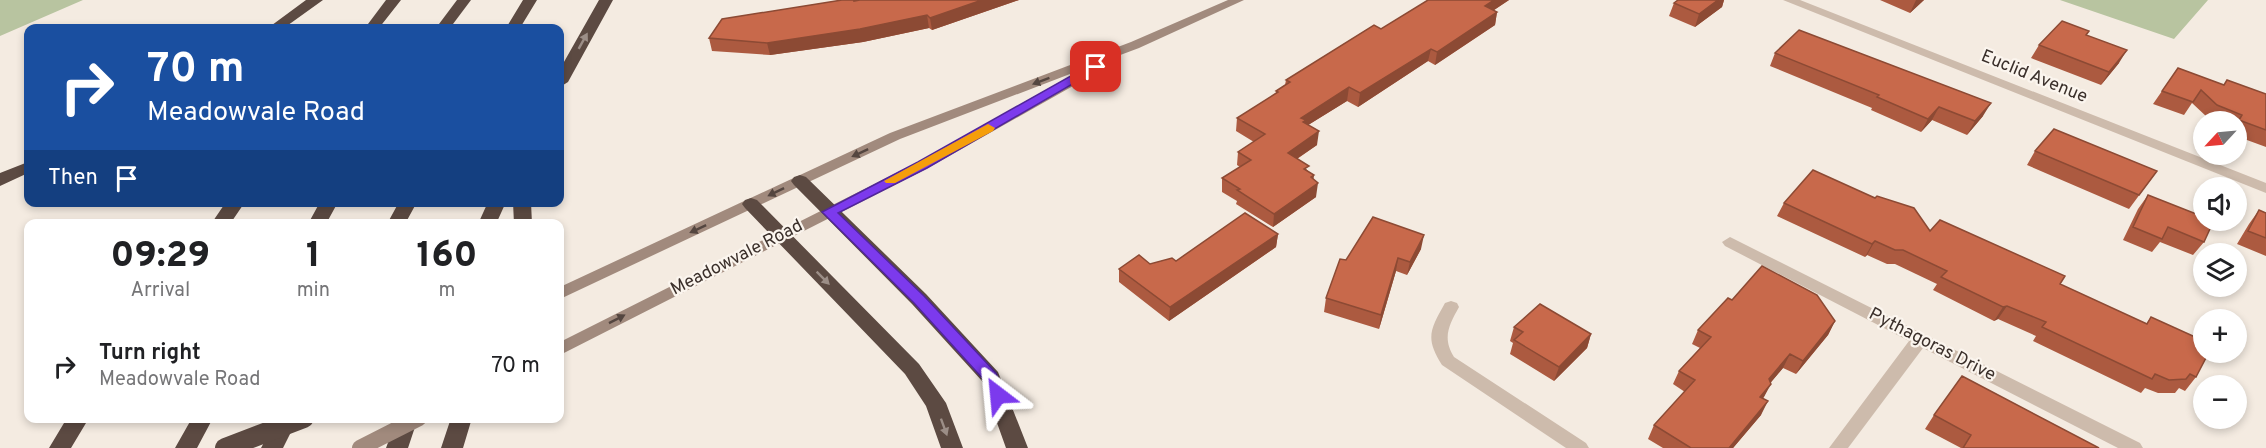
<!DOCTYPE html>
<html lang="en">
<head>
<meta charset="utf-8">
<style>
	:root { --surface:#fff; --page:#f6f6f6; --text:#202124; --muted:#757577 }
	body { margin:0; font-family:Overpass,sans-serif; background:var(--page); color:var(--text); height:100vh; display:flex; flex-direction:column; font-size:22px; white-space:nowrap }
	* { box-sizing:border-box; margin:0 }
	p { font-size:20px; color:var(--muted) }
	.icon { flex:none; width:33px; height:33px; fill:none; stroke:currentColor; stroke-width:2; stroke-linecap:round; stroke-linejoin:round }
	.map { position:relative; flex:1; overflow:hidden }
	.sheet { position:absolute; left:24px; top:219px; width:540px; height:204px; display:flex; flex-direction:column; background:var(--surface); border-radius:12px; box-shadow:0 3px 9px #0003 }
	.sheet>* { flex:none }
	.guide { position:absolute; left:24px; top:24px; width:540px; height:183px; border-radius:12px; box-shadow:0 3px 9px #0003; background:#1a4fa0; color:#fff; overflow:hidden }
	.needle { width:39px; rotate:244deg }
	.controls { position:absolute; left:2193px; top:111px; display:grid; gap:12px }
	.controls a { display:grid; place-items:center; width:54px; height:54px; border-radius:50%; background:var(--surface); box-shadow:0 3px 9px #0003; font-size:30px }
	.pin { position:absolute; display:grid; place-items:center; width:51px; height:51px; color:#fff; margin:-26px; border-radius:12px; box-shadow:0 3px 9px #0006 }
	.me { position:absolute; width:66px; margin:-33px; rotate:331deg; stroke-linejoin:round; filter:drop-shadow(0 0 4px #0008) }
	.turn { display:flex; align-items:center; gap:21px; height:126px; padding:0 24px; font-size:27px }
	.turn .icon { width:78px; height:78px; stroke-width:2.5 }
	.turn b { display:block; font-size:42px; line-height:51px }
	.then { display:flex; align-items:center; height:57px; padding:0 24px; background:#0003; gap:12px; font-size:22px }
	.eta { display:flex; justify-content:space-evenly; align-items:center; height:102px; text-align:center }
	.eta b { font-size:36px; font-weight:800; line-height:42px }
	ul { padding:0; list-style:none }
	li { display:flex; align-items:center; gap:18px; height:90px; padding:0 24px }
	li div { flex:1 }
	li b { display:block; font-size:22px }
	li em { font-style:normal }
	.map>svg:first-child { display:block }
	.green { fill:#b8c4a0 }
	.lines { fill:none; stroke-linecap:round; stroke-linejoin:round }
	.street { fill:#cdbbac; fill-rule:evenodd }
	.secondary { fill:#a18a7d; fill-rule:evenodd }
	.highway { fill:#5c4a42; fill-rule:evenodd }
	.secondary-bridge { stroke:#a18a7d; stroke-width:16 }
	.highway-bridge { stroke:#5c4a42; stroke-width:20 }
	.wall { fill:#ac5a40 }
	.shaded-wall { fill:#8c4a34 }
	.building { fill:#c8694b; stroke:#8c4a34; stroke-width:1.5 }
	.oneway { fill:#9c8e87 }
	.oneway2 { fill:#544640 }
	.route { fill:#7c3aed; stroke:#51269a; stroke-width:1.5 }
	.slow { fill:#f59e0b }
	.labels { text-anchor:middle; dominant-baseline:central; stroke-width:4.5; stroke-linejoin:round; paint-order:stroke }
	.street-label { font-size:18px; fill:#3b302b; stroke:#fbf5ee }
</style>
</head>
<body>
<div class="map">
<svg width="2266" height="448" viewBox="0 0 2266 448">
	<rect width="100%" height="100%" fill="#f4ebe1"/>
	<!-- green -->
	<path class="green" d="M0,0H83L0,36Z
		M2060,0H2208L2174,39Z"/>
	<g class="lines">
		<!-- street -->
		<path class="street" d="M1783,0H1800L2266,183V193Z
			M1730,237L2140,443L2143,448H2118L1923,348L1848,448H1829L1909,341L1725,246L1722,242Z
			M1451,301L1457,303L1459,307C1449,325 1442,338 1454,357L1586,443L1589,448H1566L1442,365C1425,338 1430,330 1445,303Z"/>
		<!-- secondary -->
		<path class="secondary" d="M1228,0H1244L1139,48L1091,66L1097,70L1096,73L928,168L560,355V342L918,162L1083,69L900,139L560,299V287L890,133L1131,42Z"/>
		<!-- highway -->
		<path class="highway" d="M306,0H323L284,28H268Z
			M386,0H401L379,28H365Z
			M457,0H471L450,28H436Z
			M523,0H537L520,28H506Z
			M599,0H613L568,82L560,87V69Z
			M28,162V173L0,186V173Z
			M800,175L806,177L926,294L998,372L1028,448H1006L982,381L912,304L794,185L791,181L794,177Z
			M751,198L757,200L919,364L946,403L963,448H941L926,406L905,374L745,208L742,204L745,200Z
			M226,202H245L230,224H211Z
			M320,202H338L326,224H308Z
			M399,202H417L405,224H387Z
			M488,202H506L496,224H478Z
			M513,202H531L532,224H514Z
			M67,418H89L71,448H49Z
			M192,418H213L197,448H175Z
			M277,418H298L283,448H261Z
			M397,418H418L408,448H386Z
			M451,418H472L463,448H441Z"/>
		<!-- secondary-bridge -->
		<path class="secondary-bridge" d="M360,448L419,418"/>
		<!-- highway-bridge -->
		<path class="highway-bridge" d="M225,448L304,418"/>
	</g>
	<!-- wall -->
	<path class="wall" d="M889,0H1019L932,30L929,28L863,42L770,55L712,51L709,38L854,1Z
		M1428,0H1509L1494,10L1497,12L1495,25L1435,65L1428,61L1358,107L1347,101L1308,125L1317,145L1297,159L1308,171L1314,175L1313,179L1316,197L1273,227L1236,204L1237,201L1222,192V178L1240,167L1237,165L1238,152L1254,142L1236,131L1237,118L1276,94V91L1285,85L1286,80L1381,29Z
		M1678,0H1724L1722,7L1695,27L1669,16L1674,3Z
		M1880,0H1924L1910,13Z
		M2089,31L2087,35L2119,63L2101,85L2031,58L2039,45Z
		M1775,53L1983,116L1967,135L1932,120L1921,132L1871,110L1872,108L1770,66Z
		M2178,68L2224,85L2266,94V147L2236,136V122H2217L2208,118L2192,103L2184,115L2153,104Z
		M2035,151L2157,171L2129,209L2027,165Z
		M2148,195L2204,242L2193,255L2160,242L2152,252L2123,240L2138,209Z
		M1784,203L1930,231L2060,284L2146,324L2151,317L2196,377L2185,391L2179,388L2175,393H2158L2145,388L2141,393L2033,341L2036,336L1998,319L1994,321L1933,290L1937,284L1895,264H1887L1867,255L1865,257L1777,216Z
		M2259,210L2266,213V256L2237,244L2249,224Z
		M1278,234L1276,247L1169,321L1119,282V269L1176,261Z
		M1421,249L1407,275L1396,271L1379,329L1324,312L1326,298L1346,260Z
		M1732,300L1835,321L1828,335L1796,374L1783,368L1771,382L1763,398L1761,415L1733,448H1663L1648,439L1654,425L1685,392L1673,384L1679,371L1700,348L1692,344L1698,330Z
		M1514,327L1591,334L1587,348L1554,381L1510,354L1513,343L1510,341Z
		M1934,415L2099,448H1961L1925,429Z"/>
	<!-- shaded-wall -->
	<path class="shaded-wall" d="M982,0H1019L932,30L930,18Z
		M1494,0H1509L1482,18L1485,6Z
		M1718,0H1724L1722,7L1695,27L1699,14Z
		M1916,0H1924L1910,13Z
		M1497,12L1495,25L1435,65L1437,52Z
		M927,15L929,28L863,42L770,55L767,43Z
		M1431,49L1428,61L1358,107L1360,93Z
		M2127,50L2119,63L2101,85L2109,72Z
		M1349,87L1347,101L1305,127L1301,118Z
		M1991,103L1983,116L1967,135L1975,121Z
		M1939,107L1932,120L1921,132L1928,119Z
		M1319,131L1317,145L1286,166L1288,153Z
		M1314,175L1312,187L1318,183L1316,197L1273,227L1274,214Z
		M1278,234L1276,247L1169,321L1170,307Z
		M1424,235L1421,249L1407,275L1410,262Z
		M1875,241L1867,255L1865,257L1872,244Z
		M1398,258L1396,271L1379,329L1381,315Z
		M2007,306L1998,319L1994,321L2003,307Z
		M1835,321L1828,335L1796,374L1803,361Z
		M1591,334L1587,348L1554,381L1559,367Z
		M1790,354L1783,368L1762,393L1769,379Z
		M1771,384L1764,397L1753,410L1760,397Z
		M1768,401L1761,415L1733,448H1729Z"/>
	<!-- building -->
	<path class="building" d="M842,0H854V1L860,0H982L930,18L927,15L860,29L767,43L709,38L722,19Z
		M1428,0H1494L1485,6L1497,12L1437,52L1431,49L1360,93L1349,87L1301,118L1306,120L1303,122L1319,131L1288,153L1309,166L1304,169L1314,175L1311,177L1318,183L1274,214L1237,190L1240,189L1222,178L1251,160L1238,152L1265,134L1237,118L1278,92L1276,91L1290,82L1286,80L1374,25L1381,29Z
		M1678,0H1718L1699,14L1674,3Z
		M2062,21L2089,31L2086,35L2127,50L2109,72L2039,45Z
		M1799,30L1991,103L1975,121L1939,107L1928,119L1877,97L1879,95L1775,53Z
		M2178,68L2224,85L2227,80L2266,94V130L2239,120L2242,115L2217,105L2201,90L2193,102L2162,91Z
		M2054,129L2157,171L2139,195L2035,151Z
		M1813,170L1875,198L1877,196L1914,208L1930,231L1940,220L2065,276L2060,284L2147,324L2151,317L2204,341V352H2209L2196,377L2190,374L2186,379L2169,380L2155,374L2152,379L2042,327L2046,322L2007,306L2003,307L1941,277L1947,271L1903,250H1895L1875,241L1872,244L1784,203Z
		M2148,195L2204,217V220H2214L2204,242L2168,227L2162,239L2133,227Z
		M2259,210L2266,213V238L2248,231Z
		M1245,213L1278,234L1170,307L1119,269L1139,255L1150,264L1172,258L1176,261Z
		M1373,217L1424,235L1410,262L1398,258L1381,315L1326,298L1340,259L1346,260Z
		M1762,266L1817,295L1835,321L1803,361L1790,354L1769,379L1771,384L1760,397L1768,401L1729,448H1691L1654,425L1695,380L1679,371L1711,337L1698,330L1728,298L1732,300Z
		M1540,304L1591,334L1559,367L1514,340L1523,332L1514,327Z
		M1962,376L2099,448H1963L1971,435L1934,415Z"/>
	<!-- one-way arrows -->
	<defs><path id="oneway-solid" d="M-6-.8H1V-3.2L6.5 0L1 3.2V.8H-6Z" transform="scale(1.5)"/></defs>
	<g class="oneway">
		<use href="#oneway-solid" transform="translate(583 41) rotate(-61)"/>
		<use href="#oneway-solid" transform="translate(823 278) rotate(45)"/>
		<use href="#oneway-solid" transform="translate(944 427) rotate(70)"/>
	</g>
	<g class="oneway2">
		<use href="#oneway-solid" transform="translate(1041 81) rotate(159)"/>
		<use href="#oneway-solid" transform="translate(860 153) rotate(155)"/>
		<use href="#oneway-solid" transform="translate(776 192) rotate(154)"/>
		<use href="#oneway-solid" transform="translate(698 229) rotate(155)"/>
		<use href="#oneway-solid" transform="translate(617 319) rotate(-27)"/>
	</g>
	<!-- route -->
	<path class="route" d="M1092,64L1102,67L927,168L838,213L924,296L996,373L1005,395L998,401L992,399L984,380L914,303L822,212L918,162Z"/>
	<!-- slow -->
	<path class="slow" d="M988,124L995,128L993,131L895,183H886L884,181Z"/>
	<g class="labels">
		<!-- street labels -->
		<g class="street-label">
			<text transform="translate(2034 77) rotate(22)">Euclid Avenue</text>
			<text transform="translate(737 258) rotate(-27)">Meadowvale Road</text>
			<text transform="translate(1932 345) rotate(27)">Pythagoras Drive</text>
		</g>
	</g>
</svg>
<div class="controls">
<a><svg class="needle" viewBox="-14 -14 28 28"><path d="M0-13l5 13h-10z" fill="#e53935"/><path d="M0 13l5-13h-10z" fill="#757577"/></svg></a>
<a><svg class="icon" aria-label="sound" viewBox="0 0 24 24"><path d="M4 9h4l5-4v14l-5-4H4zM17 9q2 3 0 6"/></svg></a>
<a><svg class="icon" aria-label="layers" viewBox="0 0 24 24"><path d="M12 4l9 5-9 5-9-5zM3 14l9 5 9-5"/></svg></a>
<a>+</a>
<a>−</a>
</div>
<div class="pin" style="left:1096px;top:67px;background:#d93025"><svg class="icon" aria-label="arrive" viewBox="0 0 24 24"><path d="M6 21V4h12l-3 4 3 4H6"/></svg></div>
<svg class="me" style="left:998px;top:395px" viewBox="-20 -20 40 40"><path d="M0-17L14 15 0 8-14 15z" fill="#7c3aed" stroke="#fff" stroke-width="4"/></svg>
<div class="guide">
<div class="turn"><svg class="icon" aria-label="right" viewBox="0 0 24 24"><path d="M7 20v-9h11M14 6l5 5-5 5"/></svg><div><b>70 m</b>Meadowvale Road</div></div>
<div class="then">Then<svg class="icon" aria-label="arrive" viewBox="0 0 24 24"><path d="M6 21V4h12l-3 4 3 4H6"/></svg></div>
</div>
<section class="sheet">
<div class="eta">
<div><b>09:29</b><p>Arrival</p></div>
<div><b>1</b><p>min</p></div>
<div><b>160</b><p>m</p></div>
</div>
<ul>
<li><svg class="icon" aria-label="right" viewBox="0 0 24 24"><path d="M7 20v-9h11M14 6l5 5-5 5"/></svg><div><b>Turn right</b><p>Meadowvale Road</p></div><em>70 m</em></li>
</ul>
</section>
</div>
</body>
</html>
